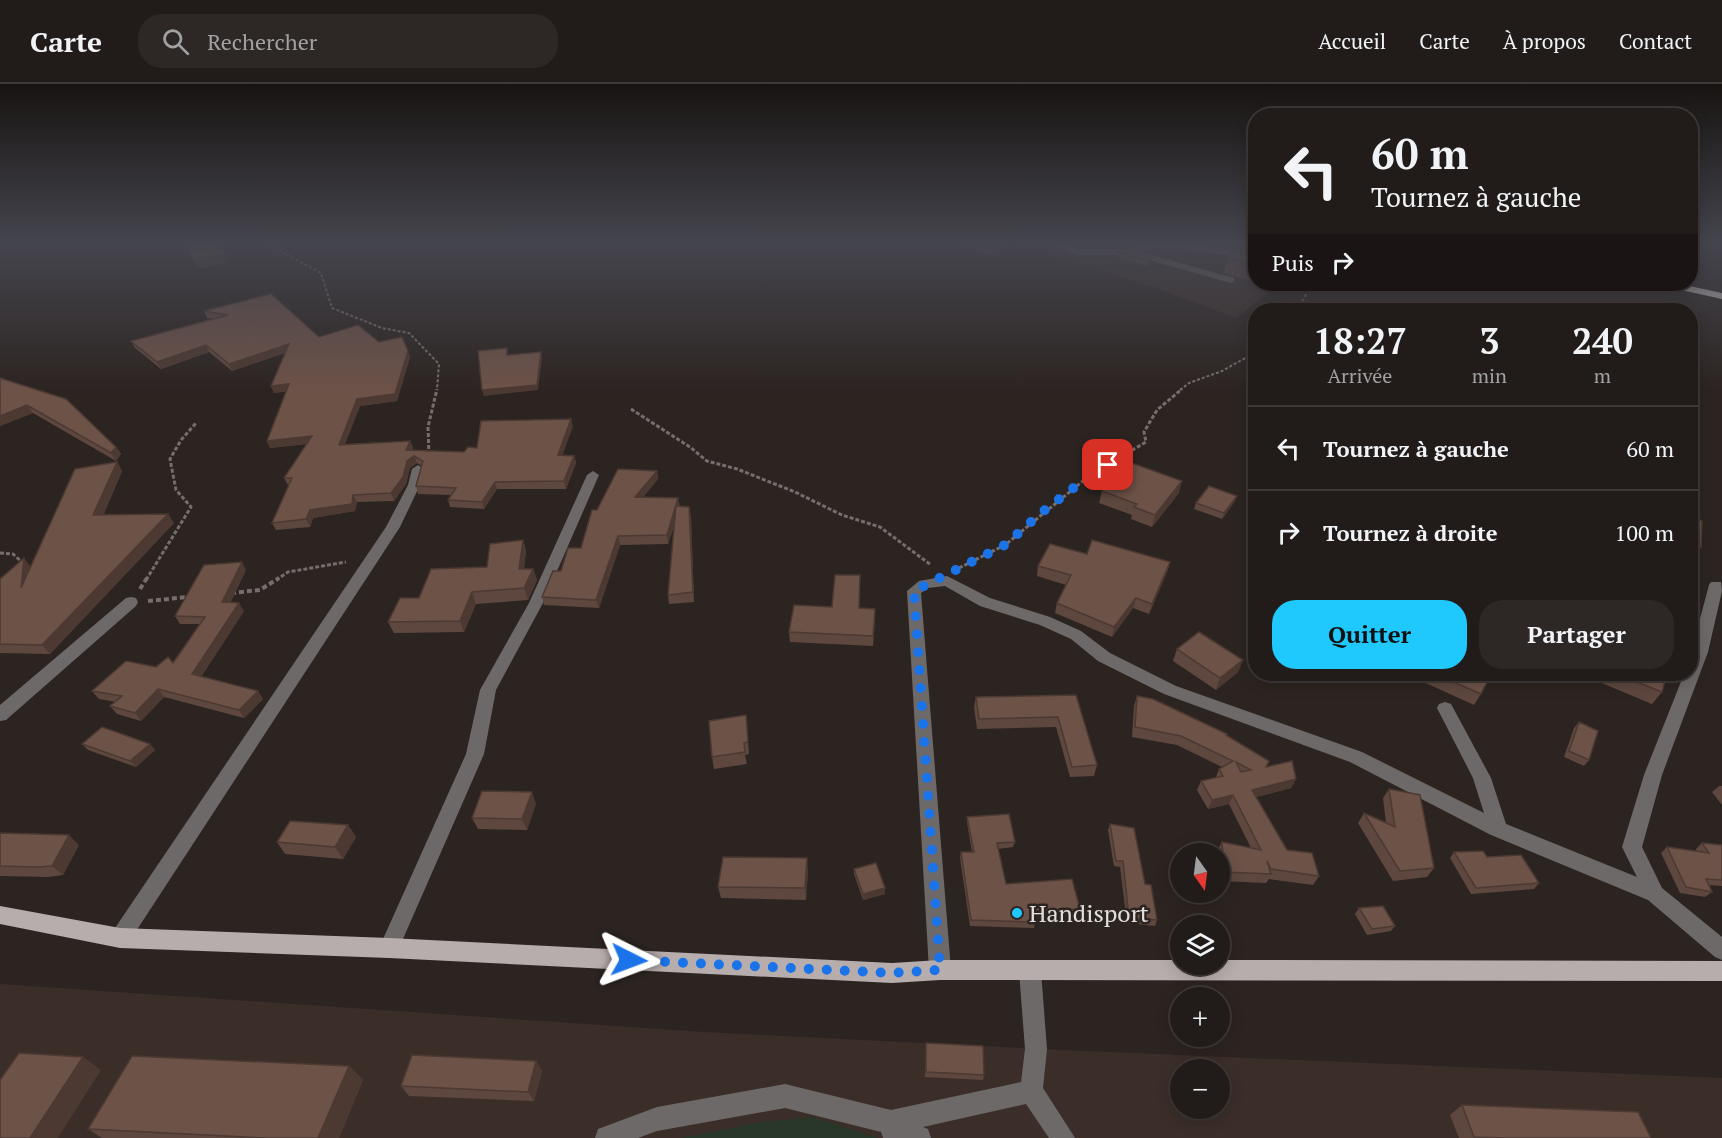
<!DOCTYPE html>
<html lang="fr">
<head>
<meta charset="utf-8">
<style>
	:root { --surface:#211b19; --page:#2d2826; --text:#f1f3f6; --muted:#a2a1a2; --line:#3e3938; --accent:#20c9fd }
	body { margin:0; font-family:"PT Serif",serif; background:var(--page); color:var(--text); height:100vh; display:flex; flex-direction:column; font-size:22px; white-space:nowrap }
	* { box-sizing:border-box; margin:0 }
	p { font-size:20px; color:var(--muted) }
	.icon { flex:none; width:33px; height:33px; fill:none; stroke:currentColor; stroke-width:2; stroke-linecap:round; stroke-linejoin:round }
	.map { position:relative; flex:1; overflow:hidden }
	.drawer { position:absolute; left:1248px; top:219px; width:450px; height:378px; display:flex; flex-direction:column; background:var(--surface); border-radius:24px; box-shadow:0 3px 15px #0003,0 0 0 2px var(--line) }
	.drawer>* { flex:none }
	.guide { position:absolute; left:1248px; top:24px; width:450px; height:183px; border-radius:24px; box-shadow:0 3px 15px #0003,0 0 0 2px var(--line); background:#211b19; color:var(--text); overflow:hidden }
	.needle { width:39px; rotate:166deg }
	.controls { position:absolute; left:1170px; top:759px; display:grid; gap:12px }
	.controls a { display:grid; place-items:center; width:60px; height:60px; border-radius:50%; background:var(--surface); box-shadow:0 3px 15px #0003,0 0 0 2px var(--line); font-size:30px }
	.pin { position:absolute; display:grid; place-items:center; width:51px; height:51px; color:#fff; margin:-26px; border-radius:12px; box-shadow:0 3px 9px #0006 }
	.me { position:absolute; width:66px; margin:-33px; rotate:93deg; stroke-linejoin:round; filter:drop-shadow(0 0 4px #0008) }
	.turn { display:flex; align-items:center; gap:21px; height:126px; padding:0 24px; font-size:27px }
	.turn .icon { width:78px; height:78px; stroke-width:2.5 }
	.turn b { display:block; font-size:42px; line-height:51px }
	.then { display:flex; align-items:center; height:57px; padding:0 24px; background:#0003; gap:12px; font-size:22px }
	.eta { display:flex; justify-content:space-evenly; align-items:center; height:102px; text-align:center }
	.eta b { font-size:36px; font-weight:600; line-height:42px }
	.action { display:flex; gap:12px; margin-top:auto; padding:12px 24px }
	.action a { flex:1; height:69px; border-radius:24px; background:var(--accent); color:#111; font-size:24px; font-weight:600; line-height:69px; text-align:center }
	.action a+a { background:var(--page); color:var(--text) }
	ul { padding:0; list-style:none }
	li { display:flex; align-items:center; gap:18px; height:84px; padding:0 24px; border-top:2px solid var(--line) }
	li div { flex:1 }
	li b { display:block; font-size:22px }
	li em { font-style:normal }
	header { display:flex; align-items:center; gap:36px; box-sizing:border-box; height:84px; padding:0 30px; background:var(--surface); border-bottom:2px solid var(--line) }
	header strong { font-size:28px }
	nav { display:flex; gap:33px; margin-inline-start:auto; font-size:21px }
	.search { width:420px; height:54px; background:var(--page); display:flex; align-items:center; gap:15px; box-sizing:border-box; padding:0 21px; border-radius:24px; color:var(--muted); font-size:22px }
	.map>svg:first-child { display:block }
	.built { fill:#3b2e29; fill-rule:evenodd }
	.green { fill:#283727 }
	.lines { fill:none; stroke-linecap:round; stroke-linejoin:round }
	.path-far2 { stroke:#756e6c; stroke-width:2; stroke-dasharray:3 2; stroke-linecap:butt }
	.path-far1 { stroke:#756e6c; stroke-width:3; stroke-dasharray:4 2; stroke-linecap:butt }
	.path { stroke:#756e6c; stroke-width:4; stroke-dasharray:5 3; stroke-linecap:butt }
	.minor { fill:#6e6969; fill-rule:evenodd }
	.major { fill:#b7adac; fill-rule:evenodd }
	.highway { fill:#d3c8c7; fill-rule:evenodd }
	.wall { fill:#5e473e }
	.shaded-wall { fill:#4c3932 }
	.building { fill:#6d5248; stroke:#4c3932; stroke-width:1.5; fill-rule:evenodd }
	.route { stroke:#1a73e8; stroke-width:10; stroke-dasharray:0 18 }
	.poi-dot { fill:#20c9fd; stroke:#2c2421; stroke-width:2 }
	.labels { text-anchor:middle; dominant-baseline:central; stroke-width:5; stroke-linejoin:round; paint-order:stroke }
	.near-poi-label { font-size:24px; fill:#e3dddb; stroke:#2c2421; text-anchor:start }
</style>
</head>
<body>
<header>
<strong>Carte</strong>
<div class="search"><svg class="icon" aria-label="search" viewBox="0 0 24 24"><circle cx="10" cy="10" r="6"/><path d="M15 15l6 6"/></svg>Rechercher</div>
<nav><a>Accueil</a><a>Carte</a><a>À propos</a><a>Contact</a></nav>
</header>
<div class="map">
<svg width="1722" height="1054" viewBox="0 0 1722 1054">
	<rect width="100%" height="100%" fill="#2c2421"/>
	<!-- built -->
	<path class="built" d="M1009,159H1255L1256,200H1279L1236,234L1156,204Z
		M0,900L704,948L1063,966L1722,994V1054H0ZM1180,986H1220V1024H1180Z"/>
	<!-- green -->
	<path class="green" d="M813,1033L877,1054H681L761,1038Z"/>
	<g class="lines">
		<!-- path-far2 -->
		<path class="path-far2" d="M265,159L321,189L332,224L382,244L409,249L439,280L437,306
			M1297,226L1310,204
			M1180,306L1189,299L1222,287L1256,268"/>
		<!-- path-far1 -->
		<path class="path-far1" d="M631,325L690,363L707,377L737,385L795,408L842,431L880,443L931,481
			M429,371L428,343L437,305
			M0,469L13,470L23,479
			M959,484L1005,461L1089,392L1146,358L1144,348L1157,326L1182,305
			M146,496L191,423L176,406L170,375L181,356L197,338
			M276,496L288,488L346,478"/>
		<!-- path -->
		<path class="path" d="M140,505L147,494
			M231,509L260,506L279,494
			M148,517L188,513"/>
		<!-- minor -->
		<path class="minor" d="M1044,159H1058L1078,165H1131L1152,159H1174L1256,168V174L1158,163L1141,168L1234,194V198L1231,199L1131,171H1077Z
			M418,381L424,385L420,401L400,443L127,861L120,864L113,861L110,854L113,847L386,443L408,401L412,385Z
			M593,387L599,391L543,519L496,606L484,670L399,864L396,871L389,874L382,871L379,864L466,670L480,606L529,519L587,391Z
			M947,492L990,514L1050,533L1081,547L1110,569L1176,602L1362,668L1484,729L1473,694L1437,624L1439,620L1445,618L1451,620L1491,694L1506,740L1637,793L1622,763L1644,691L1684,590H1690V572L1709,501L1711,498H1721L1722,507L1708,568L1662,691L1642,763L1662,804L1722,853V876L1715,873L1648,816L1491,751L1350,678L1164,610L1098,577L1071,555L1040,541L980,522L945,502L928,504L921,509L951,886L947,893L940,896L933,893L929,886L907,507L919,497Z
			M131,513L136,514L138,518L136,522L6,636L0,637V621L126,514Z
			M1030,877L1037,880L1041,887L1047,965L1043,1004L1075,1054H1049L1026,1020L923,1043L928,1045L931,1054H883L881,1048L785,1024L657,1047L638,1054H595L598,1045L657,1023L785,1000L891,1026L1021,998L1025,965L1019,887L1023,880Z"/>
		<!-- major -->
		<path class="major" d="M0,822L120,844L389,854L892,879L940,876H1180V880H1220V876L1722,877V897L940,896L892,899L389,874L120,864L0,840Z"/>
		<!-- highway -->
		<path class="highway" d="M1661,200H1680L1722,209V215L1663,202Z"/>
	</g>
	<!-- wall -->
	<path class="wall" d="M953,159H1013L991,171Z
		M1090,159H1143L1131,163H1089Z
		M1205,159H1256V198L1224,189L1228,174L1235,163Z
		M1118,168L1152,174L1151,179L1147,182L1117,173Z
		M1259,200H1275L1272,203Z
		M271,210L319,253L379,258L410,273L397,317L360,322L345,360L410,357L413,364L412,366L464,368L477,364L573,342L562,371L574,372L576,379L566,405H497L484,425L450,423L448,416L451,411L418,410L416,402L422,382L417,379L410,384L406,400L394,417L357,418L355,427L313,434L310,443L276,446L272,439L289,401H288L284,394L307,360L270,364L267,357L286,307L274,309L271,302L285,269L232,287L209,268L161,285L135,264L131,257L215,235L207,234L204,227Z
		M0,294L116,363L121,370L116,377L33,329L0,342Z
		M117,378L122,387L103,431L174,439L50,570L0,569V495L31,482Z
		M657,387L658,395L643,413L680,422L691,432L694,518L669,520L668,511L674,442L668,460L620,461L599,524L544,521L542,513L561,487L581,464L597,426Z
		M1102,407L1179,409L1152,443L1131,435L1132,431L1099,419Z
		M1237,412L1235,417L1222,435L1194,425L1196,419Z
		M1690,433L1701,463L1692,475L1690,474Z
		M523,456L526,467L524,485H533L537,496L528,516L476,520L464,548L394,549L388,538L419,514L487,483Z
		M1087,470L1170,478L1167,488L1149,530L1133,524L1112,553L1055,529L1057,519L1066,501L1037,492L1038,482Z
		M246,486L230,519L244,527L201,593L258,607L263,615L244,634L164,613L141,637L117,630L110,622L116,618L99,615L92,607L156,583L173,579L200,540H180L175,532Z
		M860,491L859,524L875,535L873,562L790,558L789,548L832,523Z
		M1177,565L1243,576L1238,588L1216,606L1173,577Z
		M1406,590H1491L1481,610L1474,621Z
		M1580,590H1667L1662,608L1652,620Z
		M1076,611L1097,681L1094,692L1070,693L1056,643L977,645L974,623L976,613Z
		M1137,612L1226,651L1266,682L1296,695L1291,704L1256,713L1287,766L1319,792L1313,801L1269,795L1266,799L1220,797V770H1218L1217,767L1222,758L1251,764L1229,720L1208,725L1197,706L1201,697L1216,693L1219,685L1222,683L1177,661L1132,653L1134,622Z
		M746,631L749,670L745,671L747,680L714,685L712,673Z
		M1579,638L1589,676L1584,682L1564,673L1574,644Z
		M82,660H150L155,666L136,683L88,666Z
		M1719,702H1722V721L1712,708Z
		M1389,705L1434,784L1427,793L1393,797L1358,739L1364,729L1386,739L1383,714Z
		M536,720L527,746L478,745L472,734Z
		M967,733L1015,758L1013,763L998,765L1006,800L1080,825L1078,830L1034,833L1035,838L1034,844L970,842L960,774L961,768H972L967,739Z
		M1110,740L1145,800L1157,836L1155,842L1127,839L1120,783L1114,782L1108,746Z
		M348,741L356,753L343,775L285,770L277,758Z
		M0,749L79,761L63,791L48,793L0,792Z
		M1702,759L1722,761V802L1709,801L1712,808L1705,813L1680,809L1661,769L1667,763L1697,768L1696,765Z
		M1454,768L1487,773L1539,799L1534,805L1471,810L1450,774Z
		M854,785L885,804V810L863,816L854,790Z
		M808,786L806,816L721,814L718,803Z
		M1359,824L1395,842L1391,847L1367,851L1355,830Z
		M926,959L984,991L983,996L925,993Z
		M536,977L542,987L534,1017L409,1012L401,1002Z
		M349,982L363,996L339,1054H102L88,1045Z
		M1462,1021L1651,1054H1459L1450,1031Z"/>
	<!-- shaded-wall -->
	<path class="shaded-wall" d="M992,159H1013L991,171Z
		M1131,159H1143L1131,163Z
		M225,169L229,178L198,185L194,176Z
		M1152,174L1151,179L1147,182L1148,177Z
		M289,260L291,267L232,287L229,280Z
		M206,261L209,268L161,285L157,278Z
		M408,267L410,273L397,317L360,322L342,368L339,361L357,315Z
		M541,268L542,274L538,306L484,312L482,306Z
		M289,300L292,307L274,309L271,302Z
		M27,321L33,329L0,342V332Z
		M571,335L573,342L560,378L558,371Z
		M312,352L315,359L270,364L267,357Z
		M410,357L413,364L409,373L406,366Z
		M116,363L121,370L116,377L111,369Z
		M414,372L417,379L410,384L406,400L394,417L391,409L407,377Z
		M574,372L576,379L566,405L564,397Z
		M117,378L122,387L100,440L93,431Z
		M657,387L658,395L636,421L635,413Z
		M1182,397L1179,409L1152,443L1155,431Z
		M495,398L497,405L484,425L482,418Z
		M353,411L357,418L355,427L313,434L310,443L306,435L310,426Z
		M1237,412L1235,417L1222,435L1224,429Z
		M678,414L680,422L668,460L667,451Z
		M689,423L691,432L694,518L693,508Z
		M168,430L174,439L50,570L42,561Z
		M618,452L620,461L599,524L596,516Z
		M523,456L526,467L522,496L519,485Z
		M24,474L31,483L21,504Z
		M242,478L246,486L227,526L222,518Z
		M1170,478L1167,488L1149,530L1152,520Z
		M533,485L537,496L528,516L524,504Z
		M472,508L476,520L464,548L460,537Z
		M1136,514L1133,524L1112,553L1114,543Z
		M239,519L244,527L197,598L192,590Z
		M1243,576L1238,588L1216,606L1220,594Z
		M158,605L164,613L141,637L135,629Z
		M258,607L263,615L244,634L239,626Z
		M150,660L155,666L136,683L130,677Z
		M1296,695L1291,704L1248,715L1252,706Z
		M532,708L536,720L527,746L522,735Z
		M1233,711L1229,720L1208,725L1212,716Z
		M348,741L356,753L343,775L335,763Z
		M69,751L79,761L63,791L52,782Z
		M807,774L808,786L806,816L805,804Z
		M885,804V810L863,816V810Z
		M83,973L101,986L58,1054H30Z
		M536,977L542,987L534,1017L528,1008Z
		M349,982L363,996L339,1054H318Z"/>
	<!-- building -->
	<path class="building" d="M184,159H215L225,169L194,176Z
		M1237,159L1256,161V182L1228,174Z
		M1118,168H1132L1152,174L1148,177Z
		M271,210L319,253L358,241L379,258L402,253L408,267L395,310L357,315L339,361L410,357L406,366L464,368L468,363L477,364L481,337L571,335L558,371L574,372L564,397L495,398L482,418L448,416L456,404L416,402L423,377L414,372L407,377L403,393L391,409L353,411L352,420L310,426L306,435L272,439L292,394H284L312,352L267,357L289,300L271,302L289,260L229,280L206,261L157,278L131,257L228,231L204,227Z
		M507,264V271L541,268L537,301L482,306L478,267Z
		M0,294L66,315L116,363L111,369L27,321L0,332Z
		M117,378L93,431L168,430L42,561L0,560V495L24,474L21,504L75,385Z
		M1129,378L1182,397L1155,431L1134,423L1137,420L1102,407Z
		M618,385L657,387L635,413L678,414L667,451L618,452L596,516L542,513L553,487H561L568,464H581L592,426H597Z
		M1209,402L1237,412L1224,429L1196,419Z
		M676,422L689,423L693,508L668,511Z
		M1690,433L1702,437L1701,463L1690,460Z
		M523,456L519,485H533L524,504L472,508L460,537L388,538L400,514H419L431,485L487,483L490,460Z
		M1092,456L1170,478L1152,520L1136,514L1114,543L1057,519L1071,491L1038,482L1050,460L1087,470Z
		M242,478L222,518L239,519L192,590L258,607L239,626L158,605L135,629L110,622L122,612L92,607L126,577L156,583L168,573L173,579L205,533L175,532L204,481Z
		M835,491H860L859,524L875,525L873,552L789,548L794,521L832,523Z
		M1199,548L1243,576L1220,594L1177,565Z
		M1435,590H1491L1481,610Z
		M1617,590H1667L1662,608Z
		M1076,611L1097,681L1072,683L1058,633L979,635L976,613Z
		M1137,612L1153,615L1227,650L1226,651L1269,677L1266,683L1292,677L1296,695L1252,706L1287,766L1312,769L1319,792L1271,785L1267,777L1271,790L1224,788L1222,758L1261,766L1233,711L1212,716L1201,697L1223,692L1219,685L1233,677L1181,652L1135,643ZM1236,678L1251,686L1241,688Z
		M746,631L748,658L744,659L745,668L712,673L709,637Z
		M1579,638L1598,647L1589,676L1569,667Z
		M102,643L150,660L130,677L82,660Z
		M1389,705L1420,711L1434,784L1400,787L1364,729L1395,743Z
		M482,707L532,708L522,735L472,734Z
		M1009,730L1015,758L997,759L1006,800L1072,795L1080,825L1034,827L1035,838L971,836L961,768H974L967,733Z
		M290,737L348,741L335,763L277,758Z
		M1110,740L1134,744L1145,800L1151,801L1157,836L1129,834L1123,777H1116Z
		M0,749L69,751L52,782L38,783L0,782Z
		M1702,759L1722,761V796L1706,795L1712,808L1686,803L1667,763L1709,769Z
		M1483,767L1487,773L1521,771L1539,799L1476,804L1454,768Z
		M723,773L807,774L805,804L718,803Z
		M876,779L885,804L863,810L854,785Z
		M1383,822L1395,842L1372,845L1359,824Z
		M926,959L983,962L984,991L926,988Z
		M19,969L83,973L30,1054H0V996Z
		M412,971L536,977L528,1008L401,1002Z
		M132,972L349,982L318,1054H266L88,1045Z
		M1462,1021L1638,1028L1651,1054H1504L1474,1053Z"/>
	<!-- sky -->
	<linearGradient id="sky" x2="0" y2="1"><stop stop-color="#181412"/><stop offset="0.52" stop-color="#45454e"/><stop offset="1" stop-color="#45454e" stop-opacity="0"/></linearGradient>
	<rect width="1722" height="307" fill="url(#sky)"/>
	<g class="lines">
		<!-- route -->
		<path class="route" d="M629,876L892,889L940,886L914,507L1005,461L1041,429L1089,392L1108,381"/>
	</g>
	<!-- markers -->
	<circle class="poi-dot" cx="1017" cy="829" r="6"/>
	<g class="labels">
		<!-- near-poi labels -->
		<g class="near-poi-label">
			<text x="1029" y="829">Handisport</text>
		</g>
	</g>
</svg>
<div class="controls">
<a><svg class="needle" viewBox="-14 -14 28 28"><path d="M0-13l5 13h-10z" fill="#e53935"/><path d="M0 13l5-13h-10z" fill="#a2a1a2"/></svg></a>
<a><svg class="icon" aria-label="layers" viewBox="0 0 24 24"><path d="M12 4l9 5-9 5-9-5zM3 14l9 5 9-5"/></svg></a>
<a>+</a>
<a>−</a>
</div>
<div class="pin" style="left:1108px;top:381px;background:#d93025"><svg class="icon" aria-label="arrive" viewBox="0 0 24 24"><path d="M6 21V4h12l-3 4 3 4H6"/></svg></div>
<svg class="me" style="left:629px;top:876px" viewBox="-20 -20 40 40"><path d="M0-17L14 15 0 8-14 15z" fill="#1a73e8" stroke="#fff" stroke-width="4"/></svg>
<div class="guide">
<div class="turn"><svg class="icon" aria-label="left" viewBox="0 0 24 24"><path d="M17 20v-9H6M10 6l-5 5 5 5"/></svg><div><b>60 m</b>Tournez à gauche</div></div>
<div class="then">Puis<svg class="icon" aria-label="right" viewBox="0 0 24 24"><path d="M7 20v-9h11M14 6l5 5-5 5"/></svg></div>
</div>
<section class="drawer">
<div class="eta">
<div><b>18:27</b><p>Arrivée</p></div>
<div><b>3</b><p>min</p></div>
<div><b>240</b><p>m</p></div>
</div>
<ul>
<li><svg class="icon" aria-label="left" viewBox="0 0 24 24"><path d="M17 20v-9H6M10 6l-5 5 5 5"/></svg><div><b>Tournez à gauche</b></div><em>60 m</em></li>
<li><svg class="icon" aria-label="right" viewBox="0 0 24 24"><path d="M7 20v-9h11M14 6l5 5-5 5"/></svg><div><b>Tournez à droite</b></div><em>100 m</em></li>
</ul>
<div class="action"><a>Quitter</a><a>Partager</a></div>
</section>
</div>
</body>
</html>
